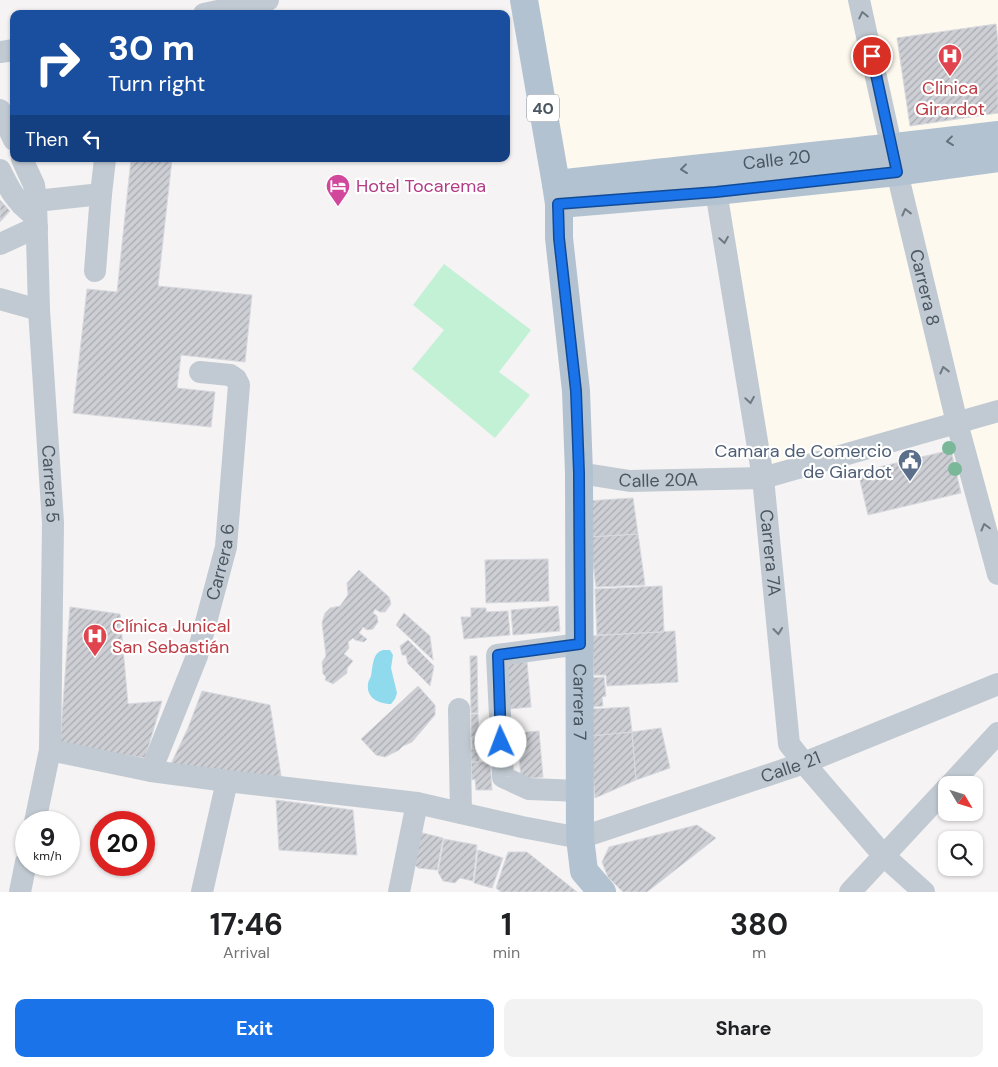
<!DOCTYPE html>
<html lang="en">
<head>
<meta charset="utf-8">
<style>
	:root { --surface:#fff; --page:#f2f2f2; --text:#202124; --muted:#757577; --accent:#1a73e8 }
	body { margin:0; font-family:"DM Sans",sans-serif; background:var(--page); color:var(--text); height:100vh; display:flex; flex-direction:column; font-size:19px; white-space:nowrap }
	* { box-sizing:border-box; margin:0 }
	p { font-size:16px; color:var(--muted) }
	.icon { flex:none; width:28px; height:28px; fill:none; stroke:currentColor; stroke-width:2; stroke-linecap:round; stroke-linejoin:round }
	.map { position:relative; height:892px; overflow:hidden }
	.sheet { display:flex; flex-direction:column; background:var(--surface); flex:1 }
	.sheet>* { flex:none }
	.banner { position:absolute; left:10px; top:10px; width:500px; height:152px; border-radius:10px; box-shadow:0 1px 4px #0004; background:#1a4fa0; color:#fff; overflow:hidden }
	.needle { width:32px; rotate:128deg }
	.fabs { position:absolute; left:938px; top:776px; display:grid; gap:10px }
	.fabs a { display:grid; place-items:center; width:45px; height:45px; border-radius:10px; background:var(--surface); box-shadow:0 1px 4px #0004; font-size:25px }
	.speed { position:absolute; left:15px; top:811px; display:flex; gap:10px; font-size:25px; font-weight:700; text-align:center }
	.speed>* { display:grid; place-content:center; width:65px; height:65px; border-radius:50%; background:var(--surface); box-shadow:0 1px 4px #0004; line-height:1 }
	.speed small { font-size:12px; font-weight:400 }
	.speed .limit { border:8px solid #d22; background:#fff; color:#111 }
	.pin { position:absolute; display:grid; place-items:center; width:42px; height:42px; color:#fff; margin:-21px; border:2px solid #fff; border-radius:50%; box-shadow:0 1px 5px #0007 }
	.me { position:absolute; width:55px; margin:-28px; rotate:358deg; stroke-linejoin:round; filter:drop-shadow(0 0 4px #0008) }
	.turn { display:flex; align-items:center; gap:18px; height:105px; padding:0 15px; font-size:22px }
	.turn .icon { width:65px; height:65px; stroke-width:2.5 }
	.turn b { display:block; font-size:35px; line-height:42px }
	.then { display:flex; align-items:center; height:48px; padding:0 15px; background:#0003; gap:10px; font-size:19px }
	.eta { display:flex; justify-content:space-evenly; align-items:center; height:85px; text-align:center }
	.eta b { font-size:30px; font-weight:700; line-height:35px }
	.primary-button { display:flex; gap:10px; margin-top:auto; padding:10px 15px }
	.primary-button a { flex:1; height:58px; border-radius:10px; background:var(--accent); color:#fff; font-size:20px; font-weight:700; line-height:58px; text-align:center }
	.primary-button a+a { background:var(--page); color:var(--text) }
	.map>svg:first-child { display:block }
	.commercial { fill:#fdf9ef }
	.pitch { fill:#c3f1d5 }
	.water { fill:#90daee }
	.building { fill:url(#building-hatch); stroke:#d7d9de }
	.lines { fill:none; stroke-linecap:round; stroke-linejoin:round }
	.minor { stroke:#c1cad2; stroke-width:22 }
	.major { stroke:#b3c2d1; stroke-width:28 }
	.tree { fill:#7bb799 }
	.oneway { stroke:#6e7983 }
	.oneway2 { stroke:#64717d }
	.route-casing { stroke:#114b97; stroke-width:12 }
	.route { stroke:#1a73e8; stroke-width:9 }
	.labels { text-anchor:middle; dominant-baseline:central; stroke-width:4.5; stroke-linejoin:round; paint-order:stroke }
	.shield { fill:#fff; stroke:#808990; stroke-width:1 }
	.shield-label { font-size:16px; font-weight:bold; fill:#4a5661 }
	.health-label { font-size:18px; fill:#be3a42; stroke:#fff }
	.street-label { font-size:18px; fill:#4a5661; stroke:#fff }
	.hotel-label { font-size:18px; fill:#b23c85; stroke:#fff; text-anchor:start }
	.service-label { font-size:18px; fill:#4e5e75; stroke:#fff; text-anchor:end }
</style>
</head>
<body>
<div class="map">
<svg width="998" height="892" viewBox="0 0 998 892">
	<defs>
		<pattern id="building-hatch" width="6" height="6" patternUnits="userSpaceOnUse" patternTransform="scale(1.25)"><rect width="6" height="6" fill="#cdcfd5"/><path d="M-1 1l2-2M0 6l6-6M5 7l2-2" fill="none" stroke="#a8abb0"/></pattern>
	</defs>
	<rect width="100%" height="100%" fill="#f5f3f3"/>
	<!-- commercial -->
	<path class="commercial" d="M524,0H859L892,148L556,184Z
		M861,0H998V131L895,143Z
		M998,158V574L957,424L763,478L716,192Z"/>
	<!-- pitch -->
	<path class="pitch" d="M444,264L531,330L499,372L530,395L495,438L412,369L444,330L413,305Z"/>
	<!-- water -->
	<path class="water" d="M383,650H390L393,655L391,668L397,693L395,699L391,704C379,704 366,698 368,684C369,679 369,681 371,676C373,667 372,653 383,650Z"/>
	<!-- building -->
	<path class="building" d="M996,24L998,41V113L910,126L897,38Z
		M131,159H172L158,286L252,295L245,362L181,355L177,388L215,392L211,427L73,413L87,289L117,292Z
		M0,200L10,211L0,222Z
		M951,450L961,493L868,515L858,472Z
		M633,498L638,534L590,537L586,501Z
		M638,534L645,585L596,587L590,537Z
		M548,559L549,601L486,603L485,560Z
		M359,570L389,597L391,604L385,612H380L375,609L373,613L377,616L378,622L373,629L367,630L363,627L359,633L367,639L364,642L355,640L353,638L348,642L349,648L344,654L353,661L347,668V673L333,684L325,680L326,677L323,674L322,662L326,656L322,623L325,613L330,608L340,606L348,595L347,583Z
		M662,586L664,632L597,635L595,589Z
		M558,606L560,631L513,635L511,610Z
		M70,607L120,614L128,704L162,701L145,758L60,746Z
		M471,608H486V612L508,611L510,635L464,639L461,617H471Z
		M404,613L430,636L433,660L396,625Z
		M675,631L678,682L607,686L606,675H594L592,636Z
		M408,640L434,666L430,686L408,664L406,655H402L400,646Z
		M470,656H477L478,713H471Z
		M527,662L531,707L509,709L505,663Z
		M604,677L606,696L602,697L603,706L590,707L589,678Z
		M418,686L435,705V715L412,742L403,746L399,750L385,757L376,755L361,739Z
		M202,691L270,705L282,782L169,768L188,728Z
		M629,707L632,732L590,736L593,709Z
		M471,714H478L479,737H471Z
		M661,728L670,768L636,780L632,732Z
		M539,731L543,777L521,779L517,733Z
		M632,732L636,780L595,798L590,736Z
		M472,737H479V748L472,749Z
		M471,749H479V762H471Z
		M471,762H490L492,790H476L475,779L472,780Z
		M276,800L353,810L357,855L279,850Z
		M697,825L716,838L647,892H623L608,877L602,862L609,847Z
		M419,832L443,838L437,870L418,868L414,864Z
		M444,839L477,845L473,881L460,878L455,883L443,881L438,872Z
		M478,850L503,858L492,888L474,883Z
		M508,852H527L577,892H501L496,888Z"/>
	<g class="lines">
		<!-- minor -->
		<g class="minor">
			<path id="s1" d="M859,0L897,172L957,423L998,574"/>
			<path d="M204,14L268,0"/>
			<path d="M0,52L14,50"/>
			<path d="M0,110L14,140"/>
			<path id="s2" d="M22,159L34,185L36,201L39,310L53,523L50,750L35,822"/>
			<path d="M0,170C10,190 14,199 32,214"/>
			<path id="s3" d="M715,175L716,191L763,478L789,744L804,763L884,856L924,892"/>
			<path d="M22,205L36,201L101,194L105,159"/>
			<path d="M0,244L37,227"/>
			<path d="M95,271L101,194"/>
			<path d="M0,299L39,310"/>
			<path id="s4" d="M579,473L630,481L763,478L998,411"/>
			<path d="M580,644L497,655L503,777L529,789L580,791"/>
			<path d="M459,709L461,813"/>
			<path id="s5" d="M50,750L151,771L227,781L417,803L522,827L580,838L804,763L998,684"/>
			<path id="s6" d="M151,771L197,656L226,547L239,385L236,379L230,375L200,372"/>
			<path d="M950,785L998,733"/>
			<path d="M20,892L26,862"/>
			<path d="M202,892L227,781"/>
			<path d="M399,892L417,803"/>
			<path d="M850,892L946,789"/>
		</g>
		<!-- major -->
		<g class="major">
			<path id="s7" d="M524,0L556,184L559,204V238L576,391L579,473L580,838L584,871L602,892"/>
			<path id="s8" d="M556,184C704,167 851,153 998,135"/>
			<path d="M559,204L716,191L897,172L998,158"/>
		</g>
	</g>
	<!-- trees -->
	<g class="tree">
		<circle cx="949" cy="448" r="7"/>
		<circle cx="955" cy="469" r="7"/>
	</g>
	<!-- one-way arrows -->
	<defs><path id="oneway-chevron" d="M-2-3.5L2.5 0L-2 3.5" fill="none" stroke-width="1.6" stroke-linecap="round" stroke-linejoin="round" transform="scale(1.25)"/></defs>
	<g class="oneway">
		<use href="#oneway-chevron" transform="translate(863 15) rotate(-102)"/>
		<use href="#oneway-chevron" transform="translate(906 212) rotate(-104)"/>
		<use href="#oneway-chevron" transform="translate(724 240) rotate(81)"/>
		<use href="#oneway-chevron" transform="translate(944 370) rotate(-104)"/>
		<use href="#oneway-chevron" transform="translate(750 400) rotate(81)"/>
		<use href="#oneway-chevron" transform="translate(985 527) rotate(-105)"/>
		<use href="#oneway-chevron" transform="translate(778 631) rotate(84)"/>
	</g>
	<g class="oneway2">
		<use href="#oneway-chevron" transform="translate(950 141) rotate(173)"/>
		<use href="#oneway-chevron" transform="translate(684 169) rotate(173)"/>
	</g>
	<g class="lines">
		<defs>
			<path id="route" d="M501,742L498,655L580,644L579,473L576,391L559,238L558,204L716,192L897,172L872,56"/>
		</defs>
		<!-- route casing -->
		<use href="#route" class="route-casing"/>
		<!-- route -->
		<use href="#route" class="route"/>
	</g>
	<!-- icons -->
	<defs>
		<symbol id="hospital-pin" viewBox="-11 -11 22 30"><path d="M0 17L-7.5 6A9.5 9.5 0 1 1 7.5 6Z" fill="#e0444e" stroke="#fff"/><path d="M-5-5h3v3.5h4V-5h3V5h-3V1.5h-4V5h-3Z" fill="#fff"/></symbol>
		<symbol id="hotel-pin" viewBox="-11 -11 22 30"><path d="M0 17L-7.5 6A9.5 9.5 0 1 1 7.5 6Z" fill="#d1479c" stroke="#fff"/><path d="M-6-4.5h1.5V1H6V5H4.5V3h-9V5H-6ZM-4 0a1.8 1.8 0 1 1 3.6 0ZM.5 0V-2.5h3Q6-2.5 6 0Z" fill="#fff"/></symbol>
		<symbol id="civic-pin" viewBox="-11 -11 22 30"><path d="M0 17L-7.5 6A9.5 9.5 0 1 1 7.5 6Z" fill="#5c6f8a" stroke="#fff"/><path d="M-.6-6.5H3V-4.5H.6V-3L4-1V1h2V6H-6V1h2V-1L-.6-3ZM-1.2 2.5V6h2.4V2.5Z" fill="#fff"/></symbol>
	</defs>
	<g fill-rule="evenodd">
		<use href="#hospital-pin" x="936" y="42" width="28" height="38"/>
		<use href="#hotel-pin" x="324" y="172" width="28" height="38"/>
		<use href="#civic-pin" x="896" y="447" width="28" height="38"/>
		<use href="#hospital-pin" x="81" y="622" width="28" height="38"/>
	</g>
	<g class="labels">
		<!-- shield labels -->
		<rect class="shield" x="527" y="94.5" width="32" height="27" rx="4"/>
		<g class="shield-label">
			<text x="543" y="108">40</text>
		</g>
		<!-- health labels -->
		<g class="health-label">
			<text x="950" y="88">Clinica<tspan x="950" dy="21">Girardot</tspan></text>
			<text x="112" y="626" text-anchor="start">Clínica Junical<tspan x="112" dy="21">San Sebastián</tspan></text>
		</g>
		<!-- street labels -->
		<g class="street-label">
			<text stroke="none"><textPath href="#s8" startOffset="222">Calle 20</textPath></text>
			<text stroke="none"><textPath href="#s1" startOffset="295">Carrera 8</textPath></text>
			<text stroke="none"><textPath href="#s4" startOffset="80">Calle 20A</textPath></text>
			<text stroke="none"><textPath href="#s2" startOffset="328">Carrera 5</textPath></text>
			<text stroke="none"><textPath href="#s3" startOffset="382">Carrera 7A</textPath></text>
			<text stroke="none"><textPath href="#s6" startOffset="221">Carrera 6</textPath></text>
			<text stroke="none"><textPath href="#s7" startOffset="706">Carrera 7</textPath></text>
			<text stroke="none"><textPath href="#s5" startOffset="760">Calle 21</textPath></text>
		</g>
		<!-- hotel labels -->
		<g class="hotel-label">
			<text x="356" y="186">Hotel Tocarema</text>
		</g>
		<!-- service labels -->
		<g class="service-label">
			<text x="892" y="451">Camara de Comercio<tspan x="892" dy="21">de Giardot</tspan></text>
		</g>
	</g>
</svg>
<div class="fabs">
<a><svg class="needle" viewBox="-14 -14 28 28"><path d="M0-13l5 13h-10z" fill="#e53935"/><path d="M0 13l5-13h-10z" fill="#757577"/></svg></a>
<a><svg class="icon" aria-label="search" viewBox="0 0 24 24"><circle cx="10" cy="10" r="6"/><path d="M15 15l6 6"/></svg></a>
</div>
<div class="speed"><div>9<small>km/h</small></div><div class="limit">20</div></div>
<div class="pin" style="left:872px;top:56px;background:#d93025"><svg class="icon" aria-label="arrive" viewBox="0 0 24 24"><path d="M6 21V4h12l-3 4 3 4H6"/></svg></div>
<svg class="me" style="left:501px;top:742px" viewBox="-20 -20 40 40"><circle r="19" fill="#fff"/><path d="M0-13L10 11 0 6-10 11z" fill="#1a73e8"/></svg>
<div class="banner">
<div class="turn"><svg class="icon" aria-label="right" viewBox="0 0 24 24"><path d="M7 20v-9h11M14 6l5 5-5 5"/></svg><div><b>30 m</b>Turn right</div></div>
<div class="then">Then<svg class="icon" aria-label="left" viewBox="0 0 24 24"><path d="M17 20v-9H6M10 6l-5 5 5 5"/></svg></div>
</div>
</div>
<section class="sheet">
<div class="eta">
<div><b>17:46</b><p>Arrival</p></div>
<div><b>1</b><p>min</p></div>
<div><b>380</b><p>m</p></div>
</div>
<div class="primary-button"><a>Exit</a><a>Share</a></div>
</section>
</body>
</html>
